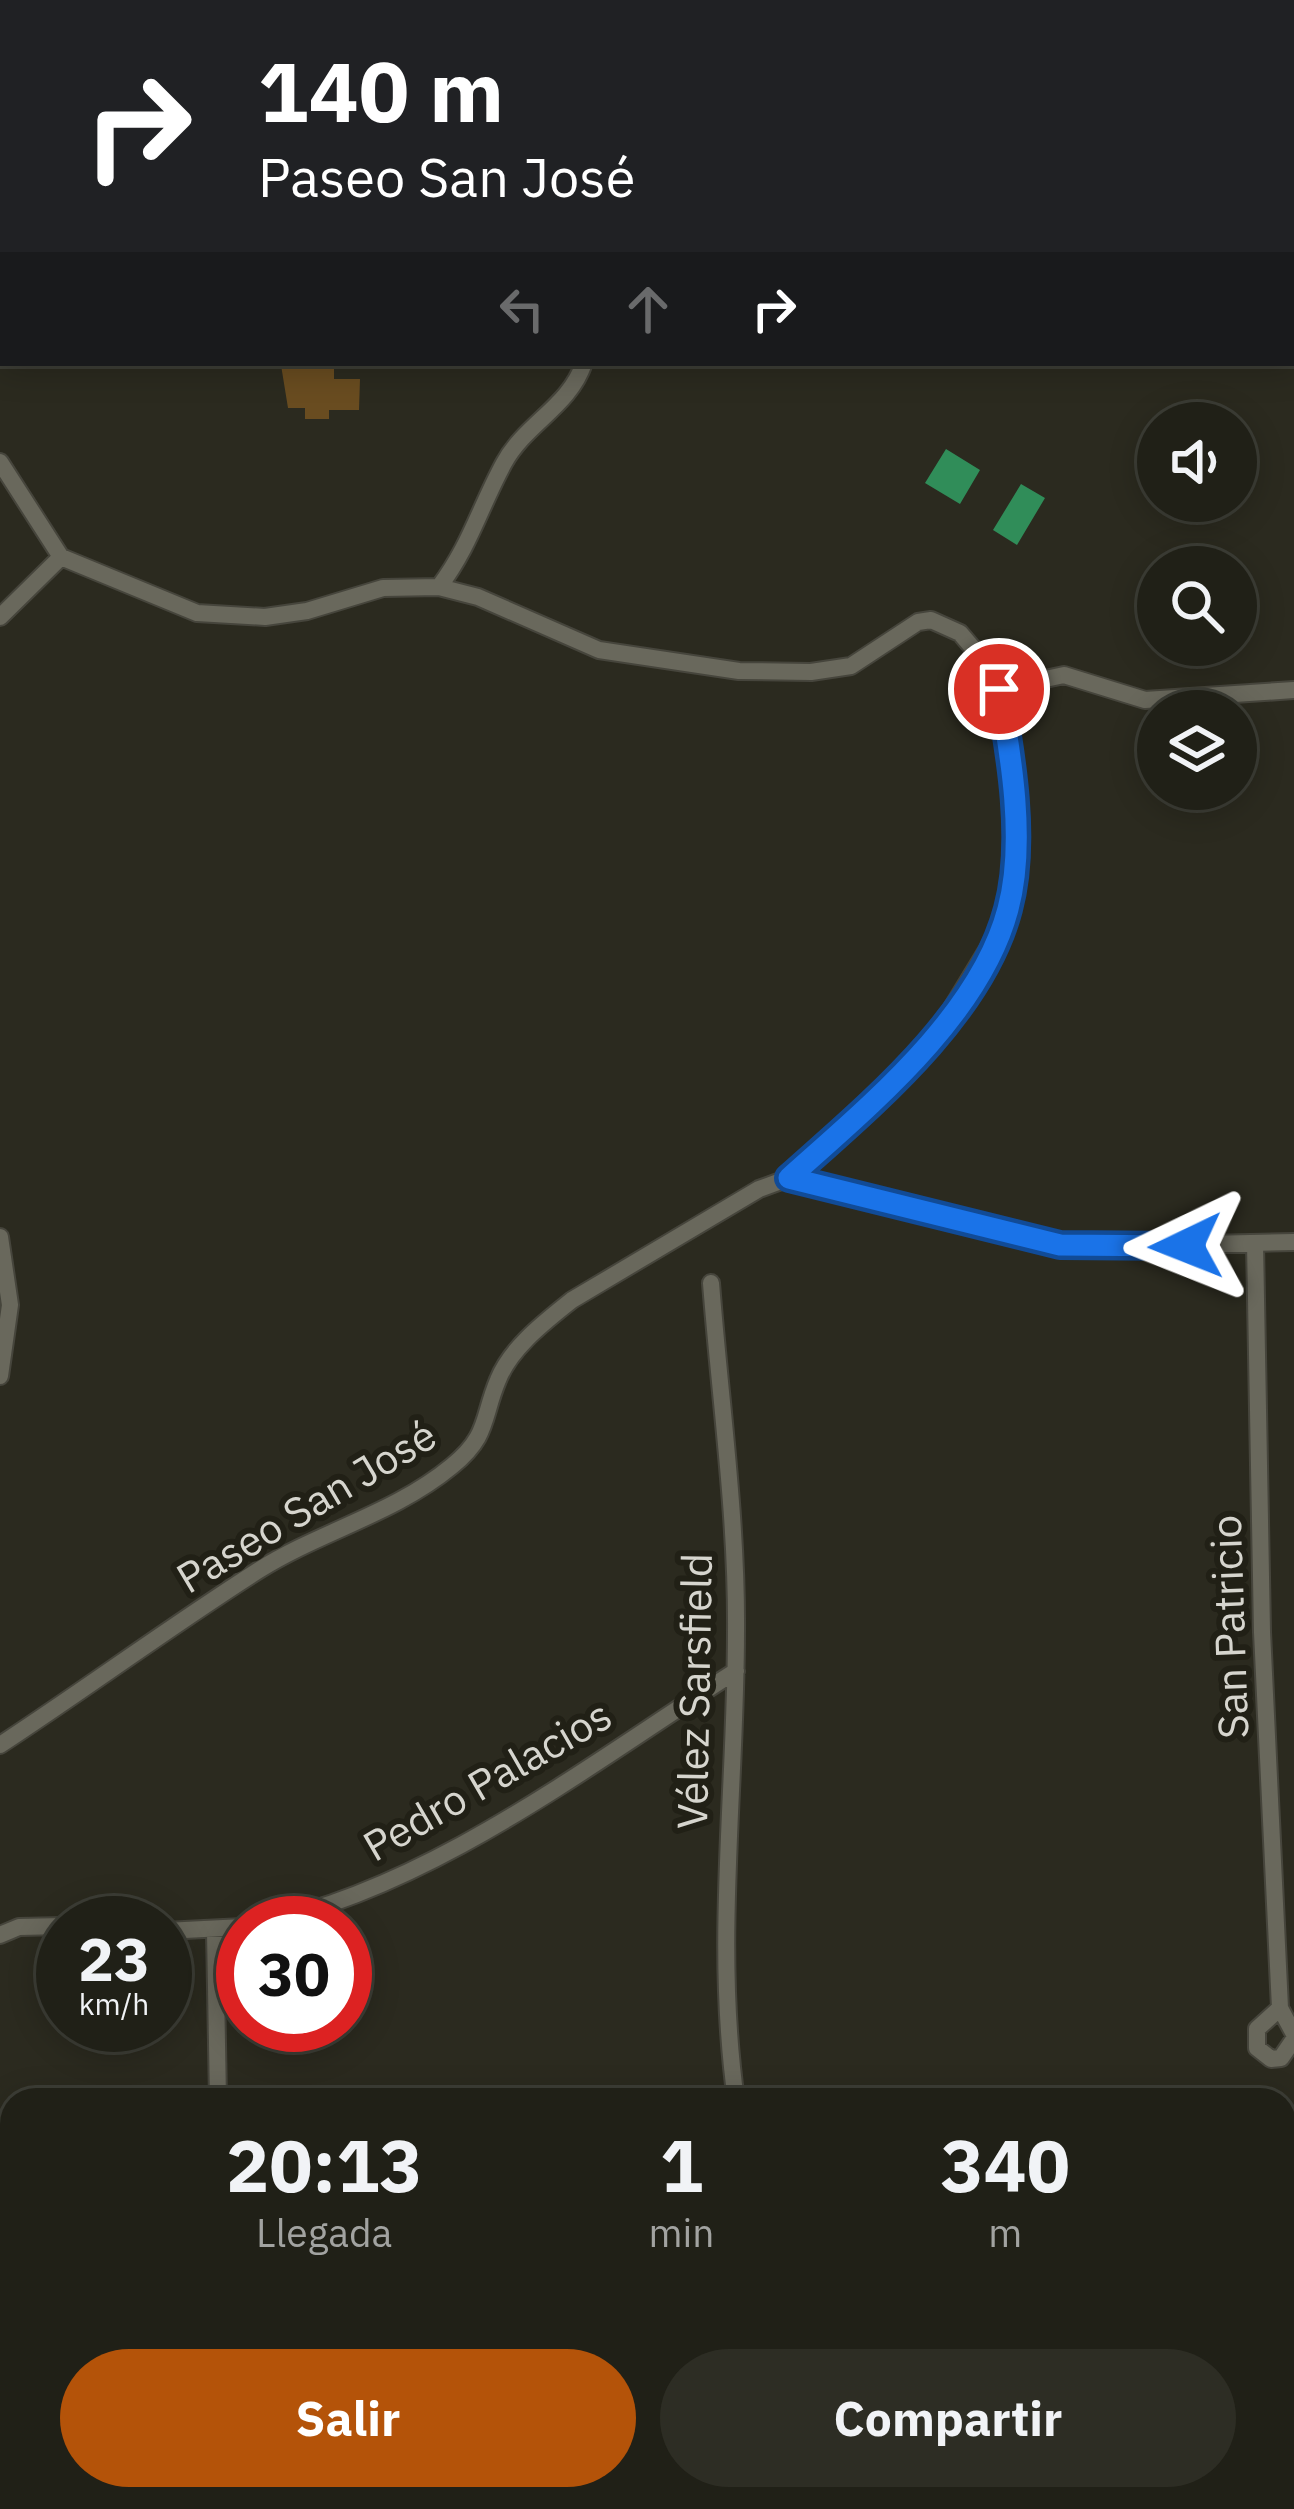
<!DOCTYPE html>
<html lang="es">
<head>
<meta charset="utf-8">
<style>
	:root { --surface:#202017; --page:#2d2d24; --text:#f1f3f6; --muted:#a2a3a1; --line:#3d3e36; --accent:#b45309 }
	body { margin:0; font-family:"IBM Plex Sans",sans-serif; background:var(--page); color:var(--text); height:100vh; display:flex; flex-direction:column; font-size:45px; white-space:nowrap }
	* { box-sizing:border-box; margin:0 }
	p { font-size:39px; color:var(--muted) }
	.icon { flex:none; width:66px; height:66px; fill:none; stroke:currentColor; stroke-width:2; stroke-linecap:round; stroke-linejoin:round }
	.map { position:relative; flex:1; overflow:hidden }
	.sheet { position:absolute; left:0px; top:2088px; width:1296px; height:423px; display:flex; flex-direction:column; background:var(--surface); border-radius:36px 36px 0 0; box-shadow:0 6px 30px #0003,0 0 0 3px var(--line) }
	.sheet>* { flex:none }
	.top-card { position:absolute; left:0px; top:0px; width:1296px; height:366px; box-shadow:0 6px 30px #0003,0 0 0 3px var(--line); background:#202124; color:#fff; overflow:hidden }
	.tools { position:absolute; left:1137px; top:402px; display:grid; gap:24px }
	.tools a { display:grid; place-items:center; width:120px; height:120px; border-radius:50%; background:var(--surface); box-shadow:0 6px 30px #0003,0 0 0 3px var(--line); font-size:60px }
	.speed { position:absolute; left:36px; top:1896px; display:flex; gap:24px; font-size:60px; font-weight:700; text-align:center }
	.speed>* { display:grid; place-content:center; width:156px; height:156px; border-radius:50%; background:var(--surface); box-shadow:0 6px 30px #0003,0 0 0 3px var(--line); line-height:1 }
	.speed small { font-size:30px; font-weight:400 }
	.speed .limit { border:18px solid #d22; background:#fff; color:#111 }
	.pin { position:absolute; display:grid; place-items:center; width:102px; height:102px; color:#fff; margin:-51px; border:6px solid #fff; border-radius:50%; box-shadow:0 3px 12px #0007 }
	.me { position:absolute; width:132px; margin:-66px; rotate:268deg; stroke-linejoin:round; filter:drop-shadow(0 0 9px #0008) }
	.turn { display:flex; align-items:center; gap:42px; height:252px; padding:0 60px; font-size:54px }
	.turn .icon { width:156px; height:156px; stroke-width:2.5 }
	.turn b { display:block; font-size:84px; line-height:102px }
	.lanes { display:flex; align-items:center; height:114px; padding:0 60px; background:#0003; justify-content:center; gap:60px; direction:ltr }
	.lanes .off { opacity:.35 }
	.eta { display:flex; justify-content:space-evenly; align-items:center; height:204px; text-align:center }
	.eta b { font-size:72px; font-weight:800; line-height:84px }
	.cta { display:flex; gap:24px; margin-top:auto; padding:24px 60px }
	.cta a { flex:1; height:138px; border-radius:72px; background:var(--accent); color:#fff; font-size:48px; font-weight:800; line-height:138px; text-align:center }
	.cta a+a { background:var(--page); color:var(--text) }
	.map>svg:first-child { display:block }
	.water { fill:#308d59 }
	.building { fill:#694c20 }
	.lines { fill:none; stroke-linecap:round; stroke-linejoin:round }
	.street-casing { stroke:#46453c; stroke-width:20 }
	.street { stroke:#69685c; stroke-width:16 }
	.route-casing { stroke:#114b97; stroke-width:30 }
	.route { stroke:#1a73e8; stroke-width:21 }
	.labels { text-anchor:middle; dominant-baseline:central; stroke-width:12; stroke-linejoin:round; paint-order:stroke }
	.street-label { font-size:42px; fill:#d6d5ce; stroke:#212016 }
</style>
</head>
<body>
<div class="map">
<svg width="1294" height="2509" viewBox="0 0 1294 2509">
	<rect width="100%" height="100%" fill="#2b2a1f"/>
	<!-- water -->
	<path class="water" d="M867,0H1284L873,3Z
		M946,449L980,470L960,504L925,483Z
		M1021,484L1045,498L1017,545L993,530Z"/>
	<!-- building -->
	<path class="building" d="M281,365H334V379H360L359,410H329V419H305V408H288Z"/>
	<g class="lines">
		<defs>
			<path id="street" d="M48,0L49,3
				M416,3L418,0
				M435,3V0
				M0,179L3,173
				M0,462L61,557L197,613L265,617L307,611L383,588L439,587L478,597L599,650L739,671L811,672L851,666L918,622L931,620L960,633L989,667L1005,720L1014,846L1003,924L932,1041L789,1178L759,1189L572,1300C546,1321 511,1347 498,1380C482,1418 489,1436 452,1466C394,1514 321,1531 259,1570C171,1626 87,1688 0,1745
				M439,587C470,546 480,507 504,463C526,423 569,407 584,363
				M0,617L61,557
				M999,689L1064,675L1145,700L1294,690
				M789,1178L1076,1247L1294,1242
				M0,1237L10,1305L0,1376
				M1255,1243L1262,1632L1280,2008L1294,2034
				M711,1283C720,1399 737,1516 736,1632C736,1789 714,1944 736,2100
				M261,1923C431,1888 591,1763 736,1671
				M165,1931L243,1927
				M215,1931L218,2100
				M0,1935L19,1927L63,1926
				M1280,2008L1257,2029V2048L1271,2059L1281,2058L1294,2039
				M0,2278L12,2277
				M1284,2293L1294,2292
				M230,2499L231,2509
				M999,2499L1007,2509
				M885,2509L897,2499"/>
		</defs>
		<!-- street casing -->
		<use href="#street" class="street-casing"/>
		<!-- street -->
		<use href="#street" class="street"/>
	</g>
	<g class="lines">
		<defs>
			<path id="route" d="M999,689C1011,755 1026,843 1008,909C980,1016 868,1107 789,1178L1060,1245L1186,1246"/>
		</defs>
		<!-- route casing -->
		<use href="#route" class="route-casing"/>
		<!-- route -->
		<use href="#route" class="route"/>
	</g>
	<g class="labels">
		<!-- street labels -->
		<g class="street-label">
			<text transform="translate(306 1506) rotate(-31)">Paseo San José</text>
			<text transform="translate(1229 1627) rotate(-92)">San Patricio</text>
			<text transform="translate(694 1691) rotate(-89)">Vélez Sarsfield</text>
			<text transform="translate(487 1780) rotate(-30)">Pedro Palacios</text>
		</g>
	</g>
</svg>
<div class="tools">
<a><svg class="icon" aria-label="sound" viewBox="0 0 24 24"><path d="M4 9h4l5-4v14l-5-4H4zM17 9q2 3 0 6"/></svg></a>
<a><svg class="icon" aria-label="search" viewBox="0 0 24 24"><circle cx="10" cy="10" r="6"/><path d="M15 15l6 6"/></svg></a>
<a><svg class="icon" aria-label="layers" viewBox="0 0 24 24"><path d="M12 4l9 5-9 5-9-5zM3 14l9 5 9-5"/></svg></a>
</div>
<div class="speed"><div>23<small>km/h</small></div><div class="limit">30</div></div>
<div class="pin" style="left:999px;top:689px;background:#d93025"><svg class="icon" aria-label="arrive" viewBox="0 0 24 24"><path d="M6 21V4h12l-3 4 3 4H6"/></svg></div>
<svg class="me" style="left:1186px;top:1246px" viewBox="-20 -20 40 40"><path d="M0-17L14 15 0 8-14 15z" fill="#1a73e8" stroke="#fff" stroke-width="4"/></svg>
<div class="top-card">
<div class="turn"><svg class="icon" aria-label="right" viewBox="0 0 24 24"><path d="M7 20v-9h11M14 6l5 5-5 5"/></svg><div><b>140 m</b>Paseo San José</div></div>
<div class="lanes"><svg class="icon off" aria-label="left" viewBox="0 0 24 24"><path d="M17 20v-9H6M10 6l-5 5 5 5"/></svg><svg class="icon off" aria-label="ahead" viewBox="0 0 24 24"><path d="M12 20V5M6 11l6-6 6 6"/></svg><svg class="icon" aria-label="right" viewBox="0 0 24 24"><path d="M7 20v-9h11M14 6l5 5-5 5"/></svg></div>
</div>
<section class="sheet">
<div class="eta">
<div><b>20:13</b><p>Llegada</p></div>
<div><b>1</b><p>min</p></div>
<div><b>340</b><p>m</p></div>
</div>
<div class="cta"><a>Salir</a><a>Compartir</a></div>
</section>
</div>
</body>
</html>
